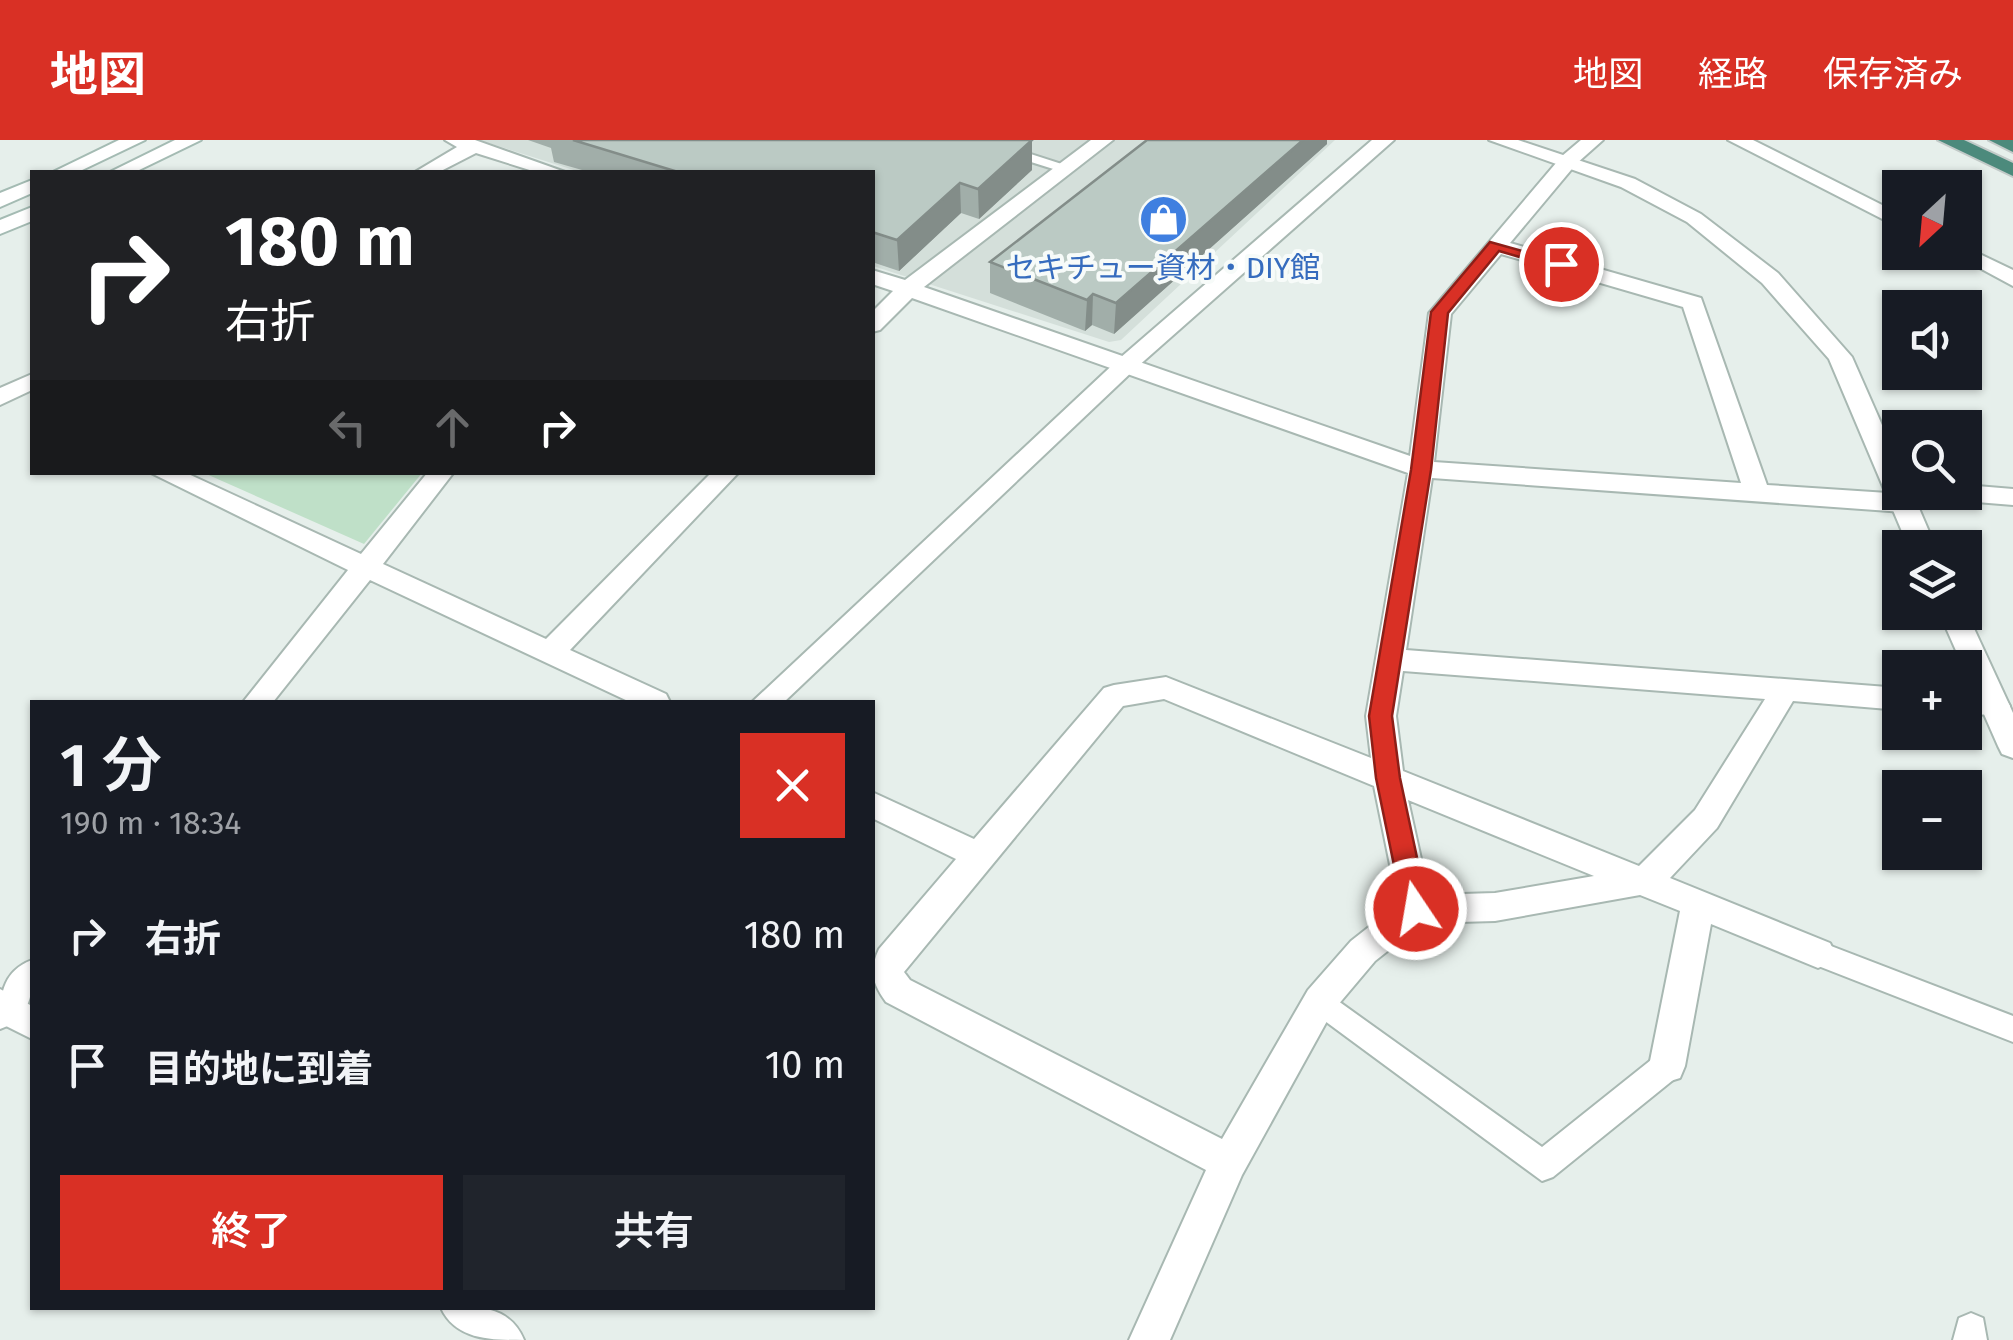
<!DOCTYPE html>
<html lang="ja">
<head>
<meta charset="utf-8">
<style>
	:root { --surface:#171b24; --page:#20242c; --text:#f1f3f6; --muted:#9ea1a6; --accent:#d93025 }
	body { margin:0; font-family:"Fira Sans","Noto Sans JP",sans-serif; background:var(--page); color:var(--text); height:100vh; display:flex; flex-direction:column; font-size:38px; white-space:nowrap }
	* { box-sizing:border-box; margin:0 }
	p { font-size:32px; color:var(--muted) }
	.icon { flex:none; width:55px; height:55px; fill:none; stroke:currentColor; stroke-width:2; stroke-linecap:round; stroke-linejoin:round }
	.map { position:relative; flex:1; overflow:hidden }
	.panel { position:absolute; left:30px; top:560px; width:845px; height:610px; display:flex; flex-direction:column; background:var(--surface); border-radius:0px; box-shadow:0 2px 8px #0004 }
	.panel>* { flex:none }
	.top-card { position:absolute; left:30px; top:30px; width:845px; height:305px; border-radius:0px; box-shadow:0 2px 8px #0004; background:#202124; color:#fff; overflow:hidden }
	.needle { width:65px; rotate:206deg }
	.buttons { position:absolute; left:1882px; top:30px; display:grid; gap:20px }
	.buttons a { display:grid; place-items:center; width:100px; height:100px; border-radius:0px; background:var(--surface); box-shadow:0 2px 8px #0004; font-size:50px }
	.pin { position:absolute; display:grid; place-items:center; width:85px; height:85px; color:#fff; margin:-42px; border:5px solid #fff; border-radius:50%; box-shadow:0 2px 10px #0007 }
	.me { position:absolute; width:110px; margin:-55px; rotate:348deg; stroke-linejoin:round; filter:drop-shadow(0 0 8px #0008) }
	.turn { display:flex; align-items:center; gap:35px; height:210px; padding:0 30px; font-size:45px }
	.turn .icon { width:130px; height:130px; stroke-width:2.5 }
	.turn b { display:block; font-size:70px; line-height:85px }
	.lanes { display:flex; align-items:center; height:95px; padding:0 30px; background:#0003; justify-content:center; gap:50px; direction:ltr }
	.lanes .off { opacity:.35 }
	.round { display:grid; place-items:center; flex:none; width:105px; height:105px; border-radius:0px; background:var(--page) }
	.overview { display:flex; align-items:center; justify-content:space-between; height:170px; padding:0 30px }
	h1 { font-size:60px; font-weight:600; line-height:75px }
	.button { display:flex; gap:20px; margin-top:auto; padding:20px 30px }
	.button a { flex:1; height:115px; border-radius:0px; background:var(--accent); color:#fff; font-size:40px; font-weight:600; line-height:115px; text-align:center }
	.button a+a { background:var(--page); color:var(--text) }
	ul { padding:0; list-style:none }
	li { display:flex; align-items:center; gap:30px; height:130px; padding:0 30px }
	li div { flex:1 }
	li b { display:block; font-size:38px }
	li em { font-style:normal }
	header { display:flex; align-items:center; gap:60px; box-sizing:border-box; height:140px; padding:0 50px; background:var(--accent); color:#fff }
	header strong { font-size:48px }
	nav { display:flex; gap:55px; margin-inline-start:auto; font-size:35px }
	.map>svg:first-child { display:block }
	.built { fill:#d4dfda }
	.green { fill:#bfe0c8 }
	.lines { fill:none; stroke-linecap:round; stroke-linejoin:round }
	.service-casing { stroke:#a8b8b2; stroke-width:4 }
	.minor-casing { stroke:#a8b8b2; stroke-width:4 }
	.tertiary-casing { stroke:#a8b8b2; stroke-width:4 }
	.secondary-casing { stroke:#a4bbb3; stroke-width:4 }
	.trunk-casing { stroke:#c2cac8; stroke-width:4 }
	.service { fill:#fff; fill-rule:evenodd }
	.minor { fill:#fff; fill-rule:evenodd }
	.tertiary { fill:#fff; fill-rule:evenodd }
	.secondary { fill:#fff; fill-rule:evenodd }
	.trunk { fill:#4c8a7c; fill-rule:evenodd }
	.wall { fill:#a1aea9 }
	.shaded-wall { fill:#838d89 }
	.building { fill:#bbcac4; stroke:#838d89; stroke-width:2.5 }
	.route { fill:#d93025; stroke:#8d1f18; stroke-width:2.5 }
	.labels { text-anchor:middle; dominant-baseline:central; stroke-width:8; stroke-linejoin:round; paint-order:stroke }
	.far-shop-label { font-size:30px; fill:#366cbe; stroke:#f7fbf9 }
</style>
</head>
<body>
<header>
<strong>地図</strong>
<nav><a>地図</a><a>経路</a><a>保存済み</a></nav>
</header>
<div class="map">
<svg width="2013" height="1200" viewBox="0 0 2013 1200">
	<rect width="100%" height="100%" fill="#e6efeb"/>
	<!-- built -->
	<path class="built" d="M479,0H1335L1121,200L1109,202L873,126L872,32H580Z"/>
	<!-- green -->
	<path class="green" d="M204,333H422L364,404Z"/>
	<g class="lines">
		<defs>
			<path id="service" d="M961,0H987L1074,28L1066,33Z
				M1818,801L2013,876V902L1808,822L1804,813L1808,804Z
				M1320,848L1542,1007L1656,916L1667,912L1678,916L1682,926L1678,936L1553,1037L1542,1041L1310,870L1306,861L1310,852Z
				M1971,1173L1983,1178L1987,1200H1953L1959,1178Z"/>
			<path id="minor" d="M445,0H475L565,32H536L476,13L439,32H415L457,7Z
				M1091,0H1113L924,147L1410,316L1429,173L1562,16L1581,0H1603L1576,24L1510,103L1701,158L1767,345L1903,354L1916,363L1903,372L1432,338L1406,510L1900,548V570L1793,561L1717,688L1670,738L1830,803L1835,813L1830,823L1818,828L1711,784L1685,926L1680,938L1667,942L1654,938L1649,926L1680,771L1640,755L1495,781L1423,783L1375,821L1332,872L1242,1035L1170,1200H1129L1206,1030L886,862C872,843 869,830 879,809L956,719L872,678V652L974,699L1104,548L1114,545L1166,537L1371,618L1366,576L1408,333L912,158L880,190L872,192V172L893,151L872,144V130L905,140ZM1501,114L1683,167L1741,343L1434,322L1451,174ZM1403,531L1765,559L1695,670L1639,726L1403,631L1396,576ZM1164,559L1374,646L1398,764L1351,801L1308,850L1222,999L910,840L904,832L1123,566ZM1408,660L1594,736L1495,753L1429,755Z
				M1728,0H1753L1900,74V88Z
				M1965,107L2013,130V146L1950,112H1965Z
				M32,234V250L0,265V248Z
				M149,332H184L361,414L428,332H454L383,424L546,499L712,332H739L570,510L666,554L670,562H630L370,440L273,562H243L348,430Z
				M1965,345L2013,349V365L1952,360L1939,352H1965Z
				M1965,553L2005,558L2010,566L2005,574L1965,575Z
				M32,820C34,849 32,878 0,889C0,859 0,832 32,820Z"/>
			<path id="tertiary" d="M1372,0H1394L1136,228L784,562H752L1120,218Z
				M1489,0H1518L1635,39L1701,74L1778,133L1852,217L1900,326V352H1912L1936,408H1909L1829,219L1762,143L1687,82L1621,47Z
				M1965,469L2013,573V618L2002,614L1998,606L1939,472H1965Z
				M0,849L32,866V899L0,883Z
				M441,1168C475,1166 509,1164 524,1200C490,1200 456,1200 441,1168Z"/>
			<path id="secondary" d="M119,0H145L78,32H53Z
				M175,0H201L135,32H110Z
				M32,40V53L0,67V53Z
				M32,67V81L0,94V80Z"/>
			<path id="trunk" d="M1938,0H1964L2013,23V36Z
				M1989,0H2013V12Z"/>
		</defs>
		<!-- service casing -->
		<use href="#service" class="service-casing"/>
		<!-- minor casing -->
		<use href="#minor" class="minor-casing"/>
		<!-- tertiary casing -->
		<use href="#tertiary" class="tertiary-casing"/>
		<!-- secondary casing -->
		<use href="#secondary" class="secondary-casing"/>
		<!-- trunk casing -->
		<use href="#trunk" class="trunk-casing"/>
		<!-- service -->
		<use href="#service" class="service"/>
		<!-- minor -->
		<use href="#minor" class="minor"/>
		<!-- tertiary -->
		<use href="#tertiary" class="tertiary"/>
		<!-- secondary -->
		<use href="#secondary" class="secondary"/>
		<!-- trunk -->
		<use href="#trunk" class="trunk"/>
	</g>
	<!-- wall -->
	<path class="wall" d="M528,0H1032V30L979,79L961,73L899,131L872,122V32H589L554,22L551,8Z
		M1147,0H1327V4L1114,194L1092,185L1085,191L990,153V122Z"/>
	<!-- shaded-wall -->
	<path class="shaded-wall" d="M1032,0V30L979,79L978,49Z
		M1303,0H1327V4L1114,194L1116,163Z
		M960,43L961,73L899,131L897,100Z
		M1093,154L1092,185L1085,191L1087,160Z"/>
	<!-- building -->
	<path class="building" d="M573,0H1032L978,49L960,43L897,100L872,92V32H678Z
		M1147,0H1303L1116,163L1093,154L1087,160L990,122Z"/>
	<!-- route -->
	<path class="route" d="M1490,102L1569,124L1561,129L1499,111L1448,173L1431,330L1392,576L1400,638L1428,769L1416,780L1403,769L1376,638L1369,576L1411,330L1431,172Z"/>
	<!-- icons -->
	<defs>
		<symbol id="shop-disc" viewBox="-11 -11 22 22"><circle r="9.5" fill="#3f7fe0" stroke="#f7fbf9"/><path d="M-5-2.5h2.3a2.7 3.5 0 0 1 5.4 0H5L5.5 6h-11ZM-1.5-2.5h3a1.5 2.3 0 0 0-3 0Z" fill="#fff"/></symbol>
	</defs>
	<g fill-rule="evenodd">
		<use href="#shop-disc" x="1136" y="52" width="55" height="55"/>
	</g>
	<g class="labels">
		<!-- far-shop labels -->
		<g class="far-shop-label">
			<text x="1163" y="128">セキチュー資材・DIY館</text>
		</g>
	</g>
</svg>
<div class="buttons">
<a><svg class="needle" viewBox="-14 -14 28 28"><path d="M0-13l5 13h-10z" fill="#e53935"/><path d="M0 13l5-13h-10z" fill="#9ea1a6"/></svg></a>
<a><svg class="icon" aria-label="sound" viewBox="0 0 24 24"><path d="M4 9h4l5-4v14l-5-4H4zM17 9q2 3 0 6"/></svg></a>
<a><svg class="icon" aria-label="search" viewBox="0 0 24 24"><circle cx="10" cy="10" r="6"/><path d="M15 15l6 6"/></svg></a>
<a><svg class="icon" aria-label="layers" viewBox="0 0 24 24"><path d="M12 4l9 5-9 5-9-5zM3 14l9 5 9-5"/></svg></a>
<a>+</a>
<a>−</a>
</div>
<div class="pin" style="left:1561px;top:124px;background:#d93025"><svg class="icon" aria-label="arrive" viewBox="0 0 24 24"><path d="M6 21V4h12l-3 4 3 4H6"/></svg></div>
<svg class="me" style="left:1416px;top:769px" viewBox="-20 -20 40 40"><circle r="17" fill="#d93025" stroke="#fff" stroke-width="3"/><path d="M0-11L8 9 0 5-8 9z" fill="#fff"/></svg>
<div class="top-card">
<div class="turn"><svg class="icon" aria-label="right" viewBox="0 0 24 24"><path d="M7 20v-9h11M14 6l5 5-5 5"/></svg><div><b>180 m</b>右折</div></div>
<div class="lanes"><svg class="icon off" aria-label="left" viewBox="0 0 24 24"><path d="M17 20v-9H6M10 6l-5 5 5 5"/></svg><svg class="icon off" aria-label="ahead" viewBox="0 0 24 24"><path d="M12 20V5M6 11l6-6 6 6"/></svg><svg class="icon" aria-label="right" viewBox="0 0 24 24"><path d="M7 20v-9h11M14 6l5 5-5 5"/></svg></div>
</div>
<section class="panel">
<div class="overview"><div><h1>1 分</h1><p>190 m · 18:34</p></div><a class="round" style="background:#d93025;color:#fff"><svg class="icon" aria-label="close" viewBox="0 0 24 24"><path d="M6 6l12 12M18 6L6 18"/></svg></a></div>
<ul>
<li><svg class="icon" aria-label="right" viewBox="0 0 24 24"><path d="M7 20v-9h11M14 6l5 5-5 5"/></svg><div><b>右折</b></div><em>180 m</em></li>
<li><svg class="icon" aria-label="arrive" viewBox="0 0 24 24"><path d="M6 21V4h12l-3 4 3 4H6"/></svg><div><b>目的地に到着</b></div><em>10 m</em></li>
</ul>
<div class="button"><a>終了</a><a>共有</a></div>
</section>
</div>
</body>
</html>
